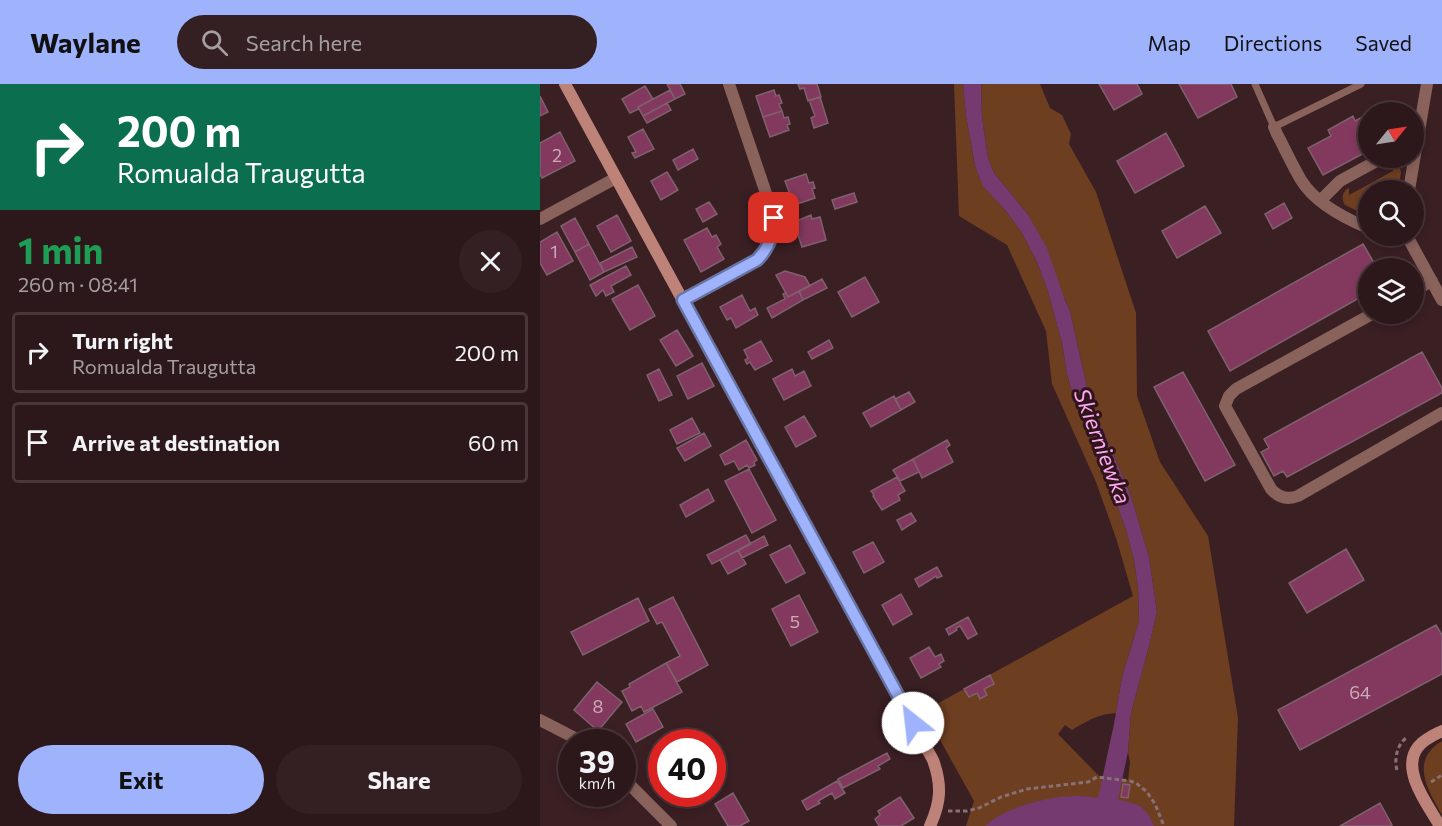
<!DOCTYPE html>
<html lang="en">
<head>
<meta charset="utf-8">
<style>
	:root { --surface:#2c171a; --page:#342023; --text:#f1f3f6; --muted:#a69fa2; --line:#483639; --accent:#9fb3fd }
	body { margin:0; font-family:Commissioner,sans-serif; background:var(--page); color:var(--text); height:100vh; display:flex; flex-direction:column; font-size:22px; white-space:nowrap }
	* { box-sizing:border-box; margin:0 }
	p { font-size:20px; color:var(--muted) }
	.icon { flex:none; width:33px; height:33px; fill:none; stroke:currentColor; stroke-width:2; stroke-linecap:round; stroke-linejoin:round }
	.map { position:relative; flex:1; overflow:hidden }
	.details { display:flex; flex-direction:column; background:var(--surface); width:540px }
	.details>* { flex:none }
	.top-card { background:#0b6e4f; color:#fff; overflow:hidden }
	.needle { width:39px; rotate:60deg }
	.controls { position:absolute; left:818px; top:18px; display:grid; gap:12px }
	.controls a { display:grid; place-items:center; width:66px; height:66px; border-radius:50%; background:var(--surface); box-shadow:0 3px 9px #0003,0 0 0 2px var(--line); font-size:30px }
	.speed { position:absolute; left:18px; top:645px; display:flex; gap:12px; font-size:30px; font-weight:700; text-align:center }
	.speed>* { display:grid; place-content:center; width:78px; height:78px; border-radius:50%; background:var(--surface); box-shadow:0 3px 9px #0003,0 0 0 2px var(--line); line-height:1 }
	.speed small { font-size:15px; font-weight:400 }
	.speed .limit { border:9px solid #d22; background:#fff; color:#111 }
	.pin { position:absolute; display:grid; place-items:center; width:51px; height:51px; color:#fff; margin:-26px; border-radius:12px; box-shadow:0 3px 9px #0006 }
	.me { position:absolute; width:66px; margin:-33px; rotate:331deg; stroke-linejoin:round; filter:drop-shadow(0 0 4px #0008) }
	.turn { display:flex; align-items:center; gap:21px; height:126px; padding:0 18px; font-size:27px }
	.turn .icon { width:78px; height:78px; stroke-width:2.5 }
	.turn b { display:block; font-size:42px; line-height:51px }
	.round { display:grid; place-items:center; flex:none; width:63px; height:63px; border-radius:32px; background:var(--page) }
	.head { display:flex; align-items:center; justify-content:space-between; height:102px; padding:0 18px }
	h1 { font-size:36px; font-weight:700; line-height:45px; color:#1e9e55 }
	.cta { display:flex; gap:12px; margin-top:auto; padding:12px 18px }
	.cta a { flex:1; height:69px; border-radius:36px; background:var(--accent); color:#111; font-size:24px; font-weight:700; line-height:69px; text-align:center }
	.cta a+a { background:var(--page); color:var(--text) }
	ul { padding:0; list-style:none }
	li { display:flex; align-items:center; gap:18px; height:81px; margin:0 12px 9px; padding:0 6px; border:3px solid var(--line); border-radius:6px }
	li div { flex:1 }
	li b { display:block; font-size:22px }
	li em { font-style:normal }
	header { display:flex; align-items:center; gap:36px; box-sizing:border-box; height:84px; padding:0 30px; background:var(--accent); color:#111 }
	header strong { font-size:28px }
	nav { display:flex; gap:33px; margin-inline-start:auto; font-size:21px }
	.search { width:420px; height:54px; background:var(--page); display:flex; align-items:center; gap:15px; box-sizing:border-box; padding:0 21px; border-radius:33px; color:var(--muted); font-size:22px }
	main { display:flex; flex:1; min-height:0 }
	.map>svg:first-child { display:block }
	.green { fill:#6e3e21 }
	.water { fill:#753a6f }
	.building { fill:#83395e; stroke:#7f616e; stroke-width:1.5 }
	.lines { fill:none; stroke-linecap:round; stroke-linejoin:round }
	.path { stroke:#887174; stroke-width:3; stroke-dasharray:4.5 3; stroke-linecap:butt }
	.lane { stroke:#88625b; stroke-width:7 }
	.street { stroke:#88625b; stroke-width:12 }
	.secondary { stroke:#be8378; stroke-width:12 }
	.route-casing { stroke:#6774a4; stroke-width:15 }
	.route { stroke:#9fb3fd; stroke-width:10 }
	.labels { text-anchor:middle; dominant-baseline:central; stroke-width:6; stroke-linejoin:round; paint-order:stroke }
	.number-label { font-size:18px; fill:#ccabb6 }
	.water-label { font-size:22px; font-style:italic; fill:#fda6f2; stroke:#2f1519 }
</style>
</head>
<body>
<header>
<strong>Waylane</strong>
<div class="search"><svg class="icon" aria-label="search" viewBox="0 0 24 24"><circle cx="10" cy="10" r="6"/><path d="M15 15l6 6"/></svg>Search here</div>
<nav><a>Map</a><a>Directions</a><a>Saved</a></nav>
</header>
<main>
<section class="details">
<div class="top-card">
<div class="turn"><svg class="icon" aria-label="right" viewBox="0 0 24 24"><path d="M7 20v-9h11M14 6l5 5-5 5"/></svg><div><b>200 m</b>Romualda Traugutta</div></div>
</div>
<div class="head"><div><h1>1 min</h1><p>260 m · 08:41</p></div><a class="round"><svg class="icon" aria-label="close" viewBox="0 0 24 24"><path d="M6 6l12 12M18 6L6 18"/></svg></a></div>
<ul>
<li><svg class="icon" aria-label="right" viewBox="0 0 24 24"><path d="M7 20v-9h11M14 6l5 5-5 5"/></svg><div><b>Turn right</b><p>Romualda Traugutta</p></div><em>200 m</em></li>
<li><svg class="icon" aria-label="arrive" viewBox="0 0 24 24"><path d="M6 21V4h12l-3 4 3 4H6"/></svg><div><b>Arrive at destination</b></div><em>60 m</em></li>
</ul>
<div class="cta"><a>Exit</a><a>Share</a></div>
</section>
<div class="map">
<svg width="902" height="742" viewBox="0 0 902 742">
	<rect width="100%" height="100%" fill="#3a1f23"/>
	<!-- green -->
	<path class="green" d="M414,0H423L426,32L435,82L439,93L444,102L465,126L482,149L497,178L508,208L522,259L527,290L534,315L562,379L586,446L594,476L598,504L599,537L582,593L576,629C558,630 547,637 532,646L525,641L518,650L561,694L588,696L590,678L588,668L591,629L609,562L617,528L609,473L590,409L560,339L548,308L530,227L487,129L454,89L448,74L442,33L441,0H500L510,24L522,31L531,50L529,60L556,108L596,229L597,312L620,378L668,452L698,634L694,742H426L434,717L384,627L593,512L576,454L556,398L512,300L506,247L467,161L419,132Z
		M853,80L859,82L861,88L858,106H828V132L805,121C801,115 802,107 809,104V111L853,87Z
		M902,657V731C888,706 869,677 902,657Z"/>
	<!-- water -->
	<path class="water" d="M423,0H441L442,33L448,74L454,89L487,129L507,164L525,216L530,227L548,308L560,339L590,409L609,473L617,528L609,562L591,629L588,668L578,715C599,722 604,719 614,742H445C466,723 511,711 539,712C545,712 552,713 558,714L574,640L582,593L599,537L598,504L594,476L586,446L562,379L534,315L527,290L522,259L508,208L497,178L482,149L465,126L443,102L439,93L435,82L426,32Z"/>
	<!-- building -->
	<path class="building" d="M127,0H140L145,10L135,15Z
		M258,0H277L281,13L268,17L264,4L260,5Z
		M559,0H597L602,10L574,26Z
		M639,0H691L697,13L658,34Z
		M105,2L113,15L98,23L99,25L90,29L82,15Z
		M130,6L135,15L103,32L98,23Z
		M234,6L236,12L239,11L242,19L239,20L242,27L223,33L216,12Z
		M0,12L8,28L0,32Z
		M280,13L288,39L274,44L271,34L275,32L269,16Z
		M127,19L131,26L107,39L103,32Z
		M242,27L244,34L248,33L250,40L247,41L249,46L230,53L223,33Z
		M828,30V67L783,91L768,64L791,52L788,46L813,32L815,37Z
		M103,45L114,65L95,74L92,69L96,68L88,53Z
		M20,48L35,77L2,94L0,90V59Z
		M626,49L644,82L595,109L577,77Z
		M153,65L158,75L138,86L133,76Z
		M127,88L138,106L121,116L111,97Z
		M266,90L269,99L273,98L275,104L272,105L275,114L254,121L245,97Z
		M314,109L317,118L295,125L292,116Z
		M169,118L177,130L163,138L156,125Z
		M744,119L752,134L733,145L725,130Z
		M665,122L681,149L637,174L622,147Z
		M77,131L91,157L71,168L57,142Z
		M271,131L272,135L280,133L286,156L262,163L254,138Z
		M35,134L49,160L35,168L21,142Z
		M167,144L172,153L176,151L181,160L177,163L184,175L161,188L144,156Z
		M17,148L33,177L7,191L0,179V158Z
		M49,160L64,188L50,196L35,168Z
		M823,160L837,184H828V209L690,287L668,247Z
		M92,163L97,173L64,188L60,179Z
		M86,182L91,191L71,202L74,208L66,212L63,206L56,212L50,201Z
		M245,187L265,193L270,202L248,213L236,191Z
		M325,193L339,218L312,233L298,208Z
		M282,195L287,204L263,216L259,207Z
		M98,201L115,232L90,246L72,215Z
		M259,207L263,216L232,234L227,224L245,215L243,210L246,209L248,213Z
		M202,211L210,227L215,224L218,231L196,244L191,234L187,236L180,223Z
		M137,246L153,272L136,282L120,256Z
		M289,256L293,264L272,275L268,268Z
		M221,257L232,277L215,286L210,278L207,280L205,276L208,274L204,266Z
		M882,268L902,304V309L747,393L743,387L734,392L721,368L729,364L724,355Z
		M162,279L174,302L148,315L137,292Z
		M119,285L132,311L119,317L107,291Z
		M252,285L255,292L264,287L271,302L244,316L233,295Z
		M643,288L695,381L665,397L614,303Z
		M369,308L375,318L361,326L355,315Z
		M354,312L361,326L331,343L323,329Z
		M264,332L276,352L256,363L245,343Z
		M152,334L160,349L137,360L130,346Z
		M164,349L171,362L145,377L137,364Z
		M206,356L217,376L214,378L215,381L209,384L207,381L199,386L194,377L185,381L180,371Z
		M407,356L410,361L406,364L413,378L382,394L373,375Z
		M373,375L379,388L360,397L353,386Z
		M209,385L236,436L212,449L185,397Z
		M357,393L365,407L358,411L360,416L342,426L333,412L334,411L331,407Z
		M168,405L174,417L146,433L140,421Z
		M371,429L376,437L362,446L357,436Z
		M206,451L211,460L172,480L167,471Z
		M224,452L228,461L202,474L198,466Z
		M333,458L344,478L324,489L313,468Z
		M250,461L265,489L246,499L230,471Z
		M806,465L824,496L767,529L749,499Z
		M198,466L206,480L188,490L180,476Z
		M397,483L402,492L397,494L396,492L379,503L375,495Z
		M361,510L372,530L353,541L342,521Z
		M259,511L278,548L251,562L232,525Z
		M133,513L168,581L137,598L126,579L140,572L122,538L117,540L109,525Z
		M98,514L109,537L43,571L31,548Z
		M428,533L437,550L428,555L420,542L416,544L417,546L409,551L406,545Z
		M896,541L902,551V590L760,666L738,626Z
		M389,563L395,573L401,570L404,577L399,580L401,583L381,594L370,574Z
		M126,579L142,608L104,628L101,622L92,627L82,607L90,603L89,600Z
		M450,591L454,600L444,605L447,611L440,615L437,609L429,613L424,605Z
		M57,598L82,618L58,647L34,626Z
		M113,625L123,643L96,658L86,640Z
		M347,669L350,675L338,682L340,685L303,704L298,695Z
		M297,697L305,709L295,715L292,709L278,717L280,719L267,726L262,717Z
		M583,700L590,701L588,714L581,713Z
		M193,709L209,737L200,742H188L175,720Z
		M360,713L374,734L361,742H339L335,735L340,731L338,727Z
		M840,719L852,741L850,742H800Z"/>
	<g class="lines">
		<!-- path -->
		<path class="path" d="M857,686C854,675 857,661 866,654
			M891,698L902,691
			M408,727H427L439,724L461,713L487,705L548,698L557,693L590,697L596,699L607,708L615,720L624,742"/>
		<!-- lane -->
		<path class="lane" d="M715,0L734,43L821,0"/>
		<!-- street -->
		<path class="street" d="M734,43L737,50C745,65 752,81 761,96C775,119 804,134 828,144
			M869,106L887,0
			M781,116L800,97L842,74
			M0,135L76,94
			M867,152L902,216
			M873,207L892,197
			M143,216L217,176C232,162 237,143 231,124L189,0
			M832,230L696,305L689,312L685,322L731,405C739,414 748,416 758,412L902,329
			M0,636L35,654L41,658
			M82,693L131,742"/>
		<!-- secondary -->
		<path class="secondary" d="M25,0L393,676C402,701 401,718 390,742
			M900,742C888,721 860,686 878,663C884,655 894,651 902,647"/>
	</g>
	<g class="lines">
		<defs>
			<path id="route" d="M234,134C234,150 229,164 217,176L143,216L373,639"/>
		</defs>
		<!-- route casing -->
		<use href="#route" class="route-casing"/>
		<!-- route -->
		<use href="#route" class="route"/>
	</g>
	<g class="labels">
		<!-- number labels -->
		<g class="number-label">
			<text x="17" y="71">2</text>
			<text x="14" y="167">1</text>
			<text x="255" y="537">5</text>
			<text x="820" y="608">64</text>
			<text x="58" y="622">8</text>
		</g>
		<!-- water labels -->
		<g class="water-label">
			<text transform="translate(563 362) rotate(69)">Skierniewka</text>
		</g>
	</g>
</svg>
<div class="controls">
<a><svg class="needle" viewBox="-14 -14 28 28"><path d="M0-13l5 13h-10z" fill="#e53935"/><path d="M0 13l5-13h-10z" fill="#a69fa2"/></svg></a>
<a><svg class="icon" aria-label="search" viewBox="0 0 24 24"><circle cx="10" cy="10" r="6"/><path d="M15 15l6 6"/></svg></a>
<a><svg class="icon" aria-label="layers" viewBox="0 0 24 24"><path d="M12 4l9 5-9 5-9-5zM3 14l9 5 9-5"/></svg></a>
</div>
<div class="speed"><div>39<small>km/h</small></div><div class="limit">40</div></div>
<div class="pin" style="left:234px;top:134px;background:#d93025"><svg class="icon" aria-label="arrive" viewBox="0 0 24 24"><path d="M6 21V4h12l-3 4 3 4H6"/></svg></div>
<svg class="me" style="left:373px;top:639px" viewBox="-20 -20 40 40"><circle r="19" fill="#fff"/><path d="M0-13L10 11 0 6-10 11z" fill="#9fb3fd"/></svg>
</div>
</main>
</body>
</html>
